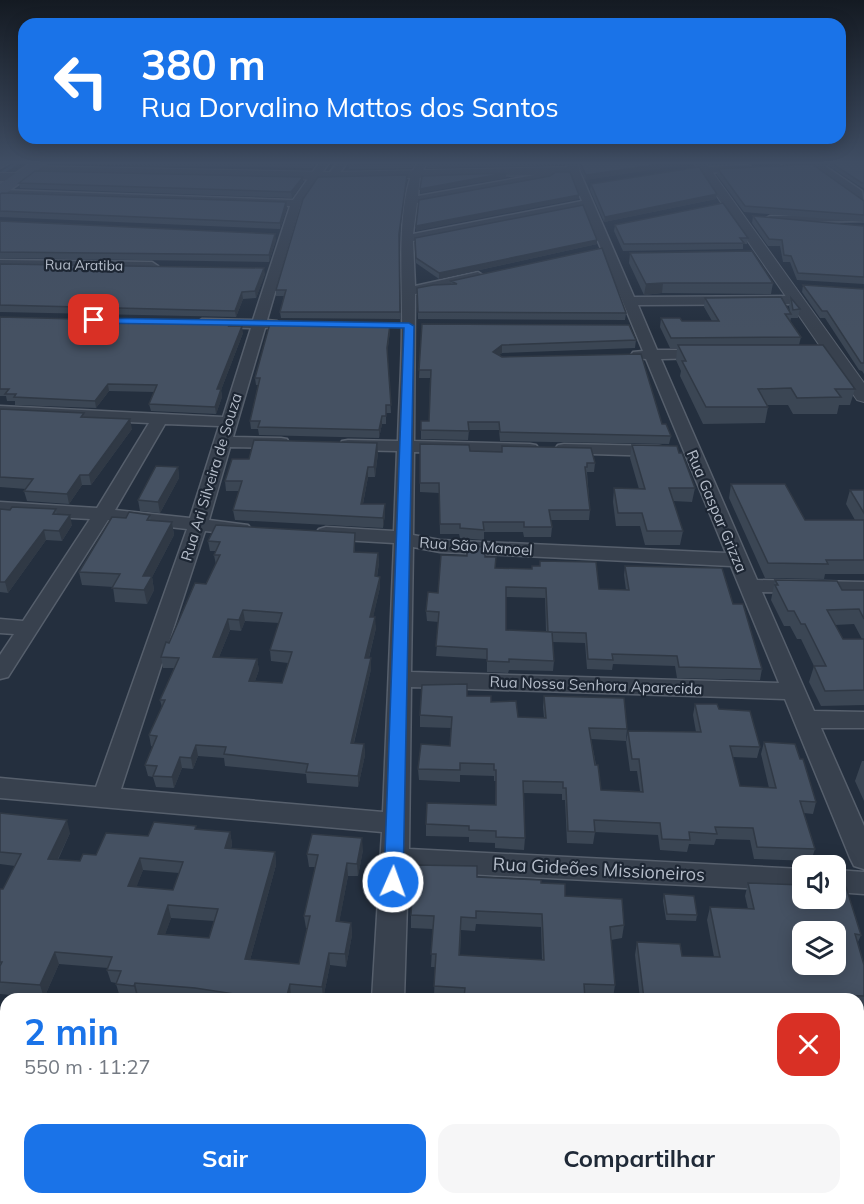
<!DOCTYPE html>
<html lang="pt">
<head>
<meta charset="utf-8">
<style>
	:root { --surface:#fff; --page:#f6f6f7; --text:#1f2937; --muted:#747a83; --accent:#1a73e8 }
	body { margin:0; font-family:Mulish,sans-serif; background:var(--page); color:var(--text); height:100vh; display:flex; flex-direction:column; font-size:22px; white-space:nowrap }
	* { box-sizing:border-box; margin:0 }
	p { font-size:20px; color:var(--muted) }
	.icon { flex:none; width:33px; height:33px; fill:none; stroke:currentColor; stroke-width:2; stroke-linecap:round; stroke-linejoin:round }
	.map { position:relative; flex:1; overflow:hidden }
	.drawer { position:absolute; left:0px; top:993px; width:864px; height:212px; display:flex; flex-direction:column; background:var(--surface); border-radius:18px 18px 0 0; box-shadow:0 3px 15px #0003 }
	.drawer>* { flex:none }
	.hud { position:absolute; left:18px; top:18px; width:828px; height:126px; border-radius:18px; box-shadow:0 3px 15px #0003; background:#1a73e8; color:#fff; overflow:hidden }
	.tools { position:absolute; left:792px; top:855px; display:grid; gap:12px }
	.tools a { display:grid; place-items:center; width:54px; height:54px; border-radius:12px; background:var(--surface); box-shadow:0 3px 15px #0003; font-size:30px }
	.pin { position:absolute; display:grid; place-items:center; width:51px; height:51px; color:#fff; margin:-26px; border-radius:12px; box-shadow:0 3px 9px #0006 }
	.me { position:absolute; width:66px; margin:-33px; rotate:2deg; stroke-linejoin:round; filter:drop-shadow(0 0 4px #0008) }
	.turn { display:flex; align-items:center; gap:21px; height:126px; padding:0 24px; font-size:27px }
	.turn .icon { width:78px; height:78px; stroke-width:2.5 }
	.turn b { display:block; font-size:42px; line-height:51px }
	.round { display:grid; place-items:center; flex:none; width:63px; height:63px; border-radius:18px; background:var(--page) }
	.head { display:flex; align-items:center; justify-content:space-between; height:102px; padding:0 24px }
	h1 { font-size:36px; font-weight:700; line-height:45px; color:var(--accent) }
	.primary-button { display:flex; gap:12px; margin-top:auto; padding:12px 24px }
	.primary-button a { flex:1; height:69px; border-radius:18px; background:var(--accent); color:#fff; font-size:24px; font-weight:700; line-height:69px; text-align:center }
	.primary-button a+a { background:var(--page); color:var(--text) }
	.map>svg:first-child { display:block }
	.lines { fill:none; stroke-linecap:round; stroke-linejoin:round }
	.stream { stroke:#394c67; stroke-width:3 }
	.minor-casing { stroke:#565f6c; stroke-width:3 }
	.tertiary-casing { stroke:#565f6c; stroke-width:2 }
	.secondary-casing { stroke:#565f6c; stroke-width:3 }
	.minor { fill:#38414e; fill-rule:evenodd }
	.tertiary { fill:#38414e; fill-rule:evenodd }
	.secondary { fill:#465061; fill-rule:evenodd }
	.wall { fill:#3b4654; fill-rule:evenodd }
	.shaded-wall { fill:#303945 }
	.building { fill:#455162; stroke:#303945; stroke-width:1.5; fill-rule:evenodd }
	.route { fill:#1a73e8; stroke:#114b97; stroke-width:1.5 }
	.labels { text-anchor:middle; dominant-baseline:central; stroke-width:4.5; stroke-linejoin:round; paint-order:stroke }
	.far-street-label { font-size:14px; fill:#b4bcc9; stroke:#1d2633 }
	.street-label { font-size:15px; fill:#b4bcc9; stroke:#1d2633 }
	.near-street-label { font-size:18px; fill:#b4bcc9; stroke:#1d2633 }
</style>
</head>
<body>
<div class="map">
<svg width="864" height="1204" viewBox="0 0 864 1204">
	<rect width="100%" height="100%" fill="#242f3e"/>
	<g class="lines">
		<!-- stream -->
		<path class="stream" d="M0,174L17,163"/>
		<defs>
			<path id="minor" d="M319,163H329L301,203L267,320L277,321L279,324L277,327L265,328L233,437L281,438L287,439L289,443L287,447L281,448L230,447L209,520L248,525L251,529L248,533L241,535L205,531L121,789L383,812L394,543L326,539L319,537L316,533L319,529L326,527L394,531L397,451L348,450L342,449L340,445L342,441L348,440L398,441C399,403 402,364 402,326C403,282 395,200 417,163H427L420,175L418,196L546,173L557,168L562,171L549,178L417,203L413,234L582,201L569,170L574,167L579,170L634,297L796,296L803,300L796,304L638,305L657,350H706L713,354L706,358L661,359L757,580L864,582V594L762,592L814,711L864,712V728H821L864,826V869L854,866L850,858L785,699L411,687L409,849L802,869V891L408,871L404,999H372L382,832L0,798V778L96,787L187,529L108,520L8,677L0,679V655L14,634L0,633V619L23,621L90,519L0,514V502L97,508L149,423L0,416V406L223,417L251,328L202,327L195,323L202,319L253,320L290,206L0,196V190L293,200ZM584,207L643,351L633,352L631,355L633,358L646,359L726,553L440,540L413,535L414,452L530,454L536,453L539,449L536,445L530,444L414,441L415,294L482,279L484,276L478,272L415,286L413,241ZM165,424L219,426L190,518L115,510ZM413,547L440,552L731,566L779,683L411,672Z
				M337,163H347L336,178H328L327,176Z
				M791,163H831L825,166L862,191L864,204L813,167L784,169L779,166Z
				M747,165L750,166V170L706,173L701,170L706,167Z
				M864,215V221L770,222L764,219L770,216Z
				M0,260L152,262L158,266L152,270L0,268Z
				M564,444L659,446L665,447L668,451L665,455L659,456L558,453L555,449L558,445Z
				M836,870L864,872V894L836,892Z"/>
			<path id="tertiary" d="M565,163H577L580,170L574,174L332,180L29,174L23,170L29,166L332,172L567,167Z
				M694,163H706L864,383V402L857,400Z
				M0,173H18L24,177L18,181H0Z
				M0,1016L6,1017V1053L0,1052Z
				M0,1106H6V1148H0Z
				M858,1152H864V1196H858Z
				M348,1198H392V1204H348Z"/>
			<path id="secondary" d="M0,163H9L0,168Z
				M31,163H47L5,194L0,195V184Z"/>
		</defs>
		<!-- minor casing -->
		<use href="#minor" class="minor-casing"/>
		<!-- tertiary casing -->
		<use href="#tertiary" class="tertiary-casing"/>
		<!-- secondary casing -->
		<use href="#secondary" class="secondary-casing"/>
		<!-- minor -->
		<use href="#minor" class="minor"/>
		<!-- tertiary -->
		<use href="#tertiary" class="tertiary"/>
		<!-- secondary -->
		<use href="#secondary" class="secondary"/>
	</g>
	<!-- wall -->
	<path class="wall" d="M52,163H316L312,168L53,164Z
		M349,163H416L412,168L349,169Z
		M427,163H564L563,165L427,168Z
		M578,163H693L585,180Z
		M708,163H776L710,165Z
		M830,163H864V188L861,187L829,166Z
		M718,169L864,201V222L744,212L717,175Z
		M407,175L399,239L400,319L281,318L280,312L284,296H276V290Z
		M303,182L292,198L20,188L19,183Z
		M591,184L716,199L604,222L590,190Z
		M0,194L286,202L287,208L280,229L0,217Z
		M753,216L864,226V284L797,280L790,262H783L780,246H768L752,223Z
		M0,221L276,240L269,262L0,258Z
		M615,225L748,238L747,244H743V249L623,251L614,231Z
		M415,238L597,240V244L439,279L416,263Z
		M630,253L773,283L771,294L662,293L644,295L629,263Z
		M0,264L265,274L256,298L243,299L236,317L0,312Z
		M451,281L626,313L625,320L418,319L417,288L451,284Z
		M803,285L864,289V374L862,371L859,370L825,318H820L802,292Z
		M705,298L790,312L789,306L791,298L800,309L798,318H791L790,322L801,337L799,345L855,389L850,405H839L837,414H793L788,405H767L768,407L765,423L703,424L680,376L681,371L676,360L677,348H670L660,327L661,318L682,321H712L704,307Z
		M0,317L231,326L243,333L221,390L222,397L216,414L151,411L149,404L154,392L109,391L96,408L15,405V401H7L6,396H0Z
		M422,324L636,340L635,348L502,353L499,355L662,424L671,436L669,444L500,441L499,430H469L468,440L421,439V421H429L430,378H419Z
		M390,331L387,354L391,413H386V424H382L379,438L259,435L258,429H251L250,421L258,385H256L255,378Z
		M0,410L85,417L132,429L91,485H82L69,504L27,501L24,491L26,489L0,487Z
		M420,444L470,451L501,452L502,446L595,463L594,472H587L590,510L589,520H550L552,527L551,537H524L523,532H484V540L460,538L459,534H440L439,493L420,492Z
		M632,445L695,488L692,502L673,501L683,531L680,545H645L640,526H616L613,502L614,488L639,489L630,458Z
		M378,453L375,477H368L363,504H385V514L383,528L235,520L233,510L239,491H226L225,481L249,459Z
		M178,467L179,478L160,513L140,511L138,500Z
		M731,484L805,520H855L846,504L850,490H864V574H825L824,579L765,578L729,498Z
		M0,509H56L57,515L72,525L62,541L46,540L8,593L0,592Z
		M150,515L151,521L172,522L174,535L152,577L154,590L147,604L115,602L113,587L82,585L79,572L126,518Z
		M208,541L355,543V552L378,553L379,563L377,577L380,587L373,617L376,628L369,658L371,669L354,743L364,744L365,755L358,787L307,783L306,774L225,766L224,758L198,756L193,769L182,768L174,788L156,787L153,777L148,776L145,765L153,747L151,746L149,735L162,707L160,700L174,668H163L161,657L206,584L216,565L214,555L216,551H210ZM245,621L279,623L270,650L271,661L288,663L282,683L255,681L259,670L257,659L219,657L230,630L241,631Z
		M485,557L495,568L599,589L626,590L624,575L625,566L733,604L762,669L760,680L677,678L675,666L613,664L612,670L587,669L585,643L552,642L554,661L553,671L509,670L508,673L487,672V659L436,656L439,622L427,621L426,611L438,593ZM506,597L545,598L546,632L506,630Z
		M775,580L842,590H864V705L821,706L809,682L814,666L801,639H797L790,626H784L771,600ZM854,624L862,639H843L835,625Z
		M467,696L491,702L518,717L544,718L543,707L544,696L627,729L626,741L591,739L601,790L640,791L637,771H630L626,742L628,731L696,732L693,715L695,704L719,709L760,747L757,758L733,757L740,786L769,788L761,754L764,742L800,759L816,802L813,814L804,813L815,849L811,861L754,859L750,840L716,839L714,845L689,844L687,852L660,850L658,835L595,832L593,844L567,843L565,800H562V794L524,793L525,838L524,850L495,848V843L469,842V837L426,836V824L495,805L496,781H494V776L460,775V782L419,780L418,769L450,746L451,728L420,727V715Z
		M862,761H864V801L855,781Z
		M0,813L70,833L58,860L80,861L148,836L197,829L230,832L232,844L231,849L275,852L276,865L250,960L299,964L307,928H306L304,916L315,867H309L307,854L363,850L358,876H348L339,922L351,923L352,935L346,967L330,965L323,999L291,996V999H180L138,995L137,998L120,997L116,984V983L111,982L107,970L108,968L59,964L44,998L0,994V889H3L15,866L0,864ZM143,870L179,873L173,890L136,887ZM171,918L214,921L209,938L165,934Z
		M477,877L541,883L565,896L624,925L622,938L611,940L615,985L613,998L585,997V999H434L435,967H431L433,929L411,928V915ZM476,924L541,927L542,960L460,955L461,930L475,931Z
		M748,883L861,935L858,942L864,965V1009H858V999H640L635,955L637,942L682,956L714,957L707,920L710,907L748,909L745,896Z
		M664,894L697,915L696,921L666,920L663,901Z
		M858,1033H864V1083L858,1082Z
		M858,1098L864,1121L858,1133Z"/>
	<!-- shaded-wall -->
	<path class="shaded-wall" d="M669,163H693L585,180L586,175Z
		M506,173V178L421,193L420,189Z
		M303,177V182L292,198L291,192Z
		M717,194L716,199L604,222L605,217Z
		M579,195V199L416,231V226Z
		M286,202L287,208L280,229V223Z
		M275,234L276,240L269,262V255Z
		M597,240V244L439,279V273Z
		M264,268L265,274L256,298L255,291Z
		M663,283L662,293L644,295L646,284Z
		M242,292L243,299L236,317L235,311Z
		M390,324V331L387,356V348Z
		M242,326L243,333L221,390L222,397L216,414L215,407L217,389Z
		M502,345V353L493,360V352Z
		M108,384L109,391L96,408L95,401Z
		M382,416V424L379,438V430Z
		M130,419L132,429L91,485L89,475Z
		M377,443L378,453L375,477L374,467Z
		M178,467L179,478L160,513L158,502Z
		M368,467V477L361,514V504Z
		M80,475L82,485L69,504L67,494Z
		M385,504V514L383,528V518Z
		M70,515L72,525L62,541L59,531Z
		M172,522L174,535L152,577L154,590L147,604L144,590L143,576Z
		M44,530L46,540L8,593L5,582Z
		M378,553L379,563L375,587V576Z
		M380,577V587L371,627L370,617Z
		M243,610L245,621L241,631L239,620Z
		M375,617L376,628L366,669L365,658Z
		M228,619L230,630L215,667L213,657Z
		M371,658V669L351,754V743Z
		M257,659L259,670L251,692L249,681Z
		M364,744L365,755L358,787V776Z
		M196,745L198,756L193,769L191,758Z
		M180,757L182,768L174,788L172,777Z
		M67,820L70,833L52,871L48,859Z
		M230,832L232,844L227,861L225,848Z
		M362,838L363,850L358,876L357,864Z
		M275,852L276,865L247,971L245,959Z
		M140,858L143,870L132,899L128,886Z
		M347,863L348,876L337,934L336,921Z
		M168,905L171,918L161,946L158,934Z
		M351,923L352,935L346,967L345,954Z
		M55,952L59,964L44,998L40,985Z
		M329,953L330,965L323,999L322,987Z
		M135,983L138,995L137,998L134,986Z
		M290,984L291,996V999H286Z
		M204,1198H205L206,1204H202Z"/>
	<!-- building -->
	<path class="building" d="M207,163H313L311,164Z
		M349,163H413L412,164L348,165Z
		M580,163H669L586,175Z
		M831,163H864V183H862Z
		M812,164L864,201V215L745,206L718,169Z
		M699,167L717,194L605,217L591,184Z
		M35,171L303,177L291,192L19,183Z
		M556,172H570L579,195L416,226L419,200L550,176Z
		M506,173L420,189L422,176Z
		M407,175L399,234L400,312H280L286,290H276L303,199L318,177Z
		M2,193L286,202L280,223L0,211V194Z
		M723,203L748,238H740L744,243L624,244L615,225Z
		M583,205L597,240L439,273L416,258L415,238Z
		M753,216L864,226V277L798,273L791,256L784,255L782,240L769,239Z
		M0,221L275,234L269,255L0,252Z
		M602,248L626,313L418,312L417,288L433,285L457,284L451,281Z
		M752,251L773,283H663L646,284L630,253Z
		M0,264L264,268L255,291L242,292L235,311L0,305Z
		M803,285L864,289V363H861L827,311H822Z
		M781,297L791,314H785L801,337L671,338L661,318H680L682,321H719L705,298Z
		M791,298L800,309L793,310Z
		M0,317L231,323L229,326H242L217,389H221L215,407L149,404L157,385L108,384L95,401L14,397L16,394H5L9,389H0Z
		M270,323L390,324L387,348L391,405H386V416H382L379,430L258,427L260,421H250L260,378H255Z
		M422,324L629,325L636,340L502,345L493,352L502,357L641,354L662,424H666L671,436L500,432L499,422H468L469,431L421,430V421H429L431,370H419Z
		M678,345H823L855,389H835L841,397L797,398L791,388L758,389L768,407H706L682,361H686Z
		M0,409L84,413L81,417L130,419L89,475H80L67,494L24,491L33,479L0,477Z
		M254,440L377,443L374,467H368L361,504H385L383,518L233,510L242,481H225L232,459H249Z
		M420,444L469,445L470,451L502,452V446L591,448L595,463H587V467H585L590,510H549L552,527H524V522H483L484,530L460,528V524H440L439,483H420Z
		M632,445L677,446L679,453H682L695,488H669L683,531H647L642,513H618L614,488L645,489Z
		M156,466L178,467L158,502L138,500Z
		M731,484H785L805,520H864V560H826L828,564L768,563Z
		M850,490H864V513Z
		M12,507L56,509L53,514L70,515L59,531L44,530L5,582H0V509L10,510Z
		M129,512L150,515L147,520L172,522L143,576H152L144,590L112,588L120,574L79,572L112,517L126,518Z
		M216,525L355,533L354,552L378,553L375,576L380,577L370,617H375L365,658H371L351,743L364,744L358,776L306,772L308,764L224,754L226,747L196,745L191,758L180,757L172,777L153,776L157,766L145,765L157,736L149,735L165,700H160L179,658L161,657L166,642L169,643L195,583L206,584L220,555H214L220,542L208,541ZM243,610L282,613L270,650L292,652L282,683L249,681L257,659L213,657L228,619L239,620Z
		M467,546L485,547V557H496L495,568L532,569V566H540V561L596,562L599,589L629,590L625,566L722,568L733,604H743L762,669L679,667L677,656L612,654L613,660L588,659L586,633L548,632L546,588L506,587V630L552,632L554,661L509,659V662L487,661V649L436,646L439,612L426,611L428,592L438,593L441,555L467,556Z
		M775,580L837,581L842,590H864V619L859,609L827,610L843,639H864V690L825,691L814,666H826L805,624H801L794,611H788L775,585H778Z
		M467,684V696H491V702L516,701L518,717L546,718L544,696L624,698L627,729L589,728L595,765H598L601,790L643,792L639,759H632L628,731L701,732L695,704H717L719,709L750,711L760,747L730,746L740,786L776,788L764,742L795,744L800,759H803L816,802L800,801L815,849L757,847L753,828L715,827L717,834L689,832L690,840L662,839L660,823L594,820L595,832L568,831L566,788H563V782L523,781L525,838L496,837V831L469,830V826L426,824L427,803L496,805V770H494V764L460,763V770L418,769L421,744L450,746L452,717L420,715L422,685Z
		M0,813L67,820L48,859L80,861L83,854L96,855L106,833L148,836L154,822L196,826L195,829L230,832L225,848L275,852L245,959L299,964L310,916H304L318,855L307,854L312,834L362,838L357,864L347,863L336,921L351,923L345,954L329,953L322,987L290,984L286,999H234L235,994L195,988L135,983L134,986L116,984L121,971L107,970L112,957L55,952L40,985L0,982V966L2,962H0V889H3L21,854L0,852ZM140,858L183,862L173,890L128,886ZM168,905L218,909L209,938L158,934Z
		M414,865L477,866V877L541,880V883L565,884V896L622,899L624,925L610,927L615,985L584,984L585,999L464,998L465,988L434,986L436,954H431L434,916L411,915ZM476,911L542,914L544,960L459,955L461,917L476,918Z
		M748,883L802,885V898H836V887H846L861,935L855,934L864,965V996L836,995L837,999H644L637,942L680,944L682,956L720,957L710,907L754,909ZM802,932H836V964H802Z
		M664,894L694,896L697,915L667,914Z
		M858,1033H864V1070L858,1069Z
		M858,1098L864,1120H858Z
		M28,1198H204L202,1204H26Z
		M233,1198H309L308,1204H232Z"/>
	<!-- sky -->
	<linearGradient id="sky" x2="0" y2="1"><stop stop-color="#141a22"/><stop offset="0.49" stop-color="#3f4d63"/><stop offset="1" stop-color="#3f4d63" stop-opacity="0"/></linearGradient>
	<rect width="864" height="331" fill="url(#sky)"/>
	<!-- route -->
	<path class="route" d="M91,318L409,323L414,326L403,882L400,887L393,890L387,887L384,882L404,328L94,323L91,322Z"/>
	<g class="labels">
		<!-- far-street labels -->
		<g class="far-street-label">
			<text transform="translate(84 265) rotate(1)">Rua Aratiba</text>
		</g>
		<!-- street labels -->
		<g class="street-label">
			<text transform="translate(211 477) rotate(-73)">Rua Ari Silveira de Souza</text>
			<text transform="translate(717 511) rotate(67)">Rua Gaspar Grizza</text>
			<text transform="translate(476 546) rotate(4)">Rua São Manoel</text>
			<text transform="translate(596 685) rotate(2)">Rua Nossa Senhora Aparecida</text>
		</g>
		<!-- near-street labels -->
		<g class="near-street-label">
			<text transform="translate(599 869) rotate(3)">Rua Gideões Missioneiros</text>
		</g>
	</g>
</svg>
<div class="tools">
<a><svg class="icon" aria-label="sound" viewBox="0 0 24 24"><path d="M4 9h4l5-4v14l-5-4H4zM17 9q2 3 0 6"/></svg></a>
<a><svg class="icon" aria-label="layers" viewBox="0 0 24 24"><path d="M12 4l9 5-9 5-9-5zM3 14l9 5 9-5"/></svg></a>
</div>
<div class="pin" style="left:94px;top:320px;background:#d93025"><svg class="icon" aria-label="arrive" viewBox="0 0 24 24"><path d="M6 21V4h12l-3 4 3 4H6"/></svg></div>
<svg class="me" style="left:393px;top:882px" viewBox="-20 -20 40 40"><circle r="17" fill="#1a73e8" stroke="#fff" stroke-width="3"/><path d="M0-11L8 9 0 5-8 9z" fill="#fff"/></svg>
<div class="hud">
<div class="turn"><svg class="icon" aria-label="left" viewBox="0 0 24 24"><path d="M17 20v-9H6M10 6l-5 5 5 5"/></svg><div><b>380 m</b>Rua Dorvalino Mattos dos Santos</div></div>
</div>
<section class="drawer">
<div class="head"><div><h1>2 min</h1><p>550 m · 11:27</p></div><a class="round" style="background:#d93025;color:#fff"><svg class="icon" aria-label="close" viewBox="0 0 24 24"><path d="M6 6l12 12M18 6L6 18"/></svg></a></div>
<div class="primary-button"><a>Sair</a><a>Compartilhar</a></div>
</section>
</div>
</body>
</html>
